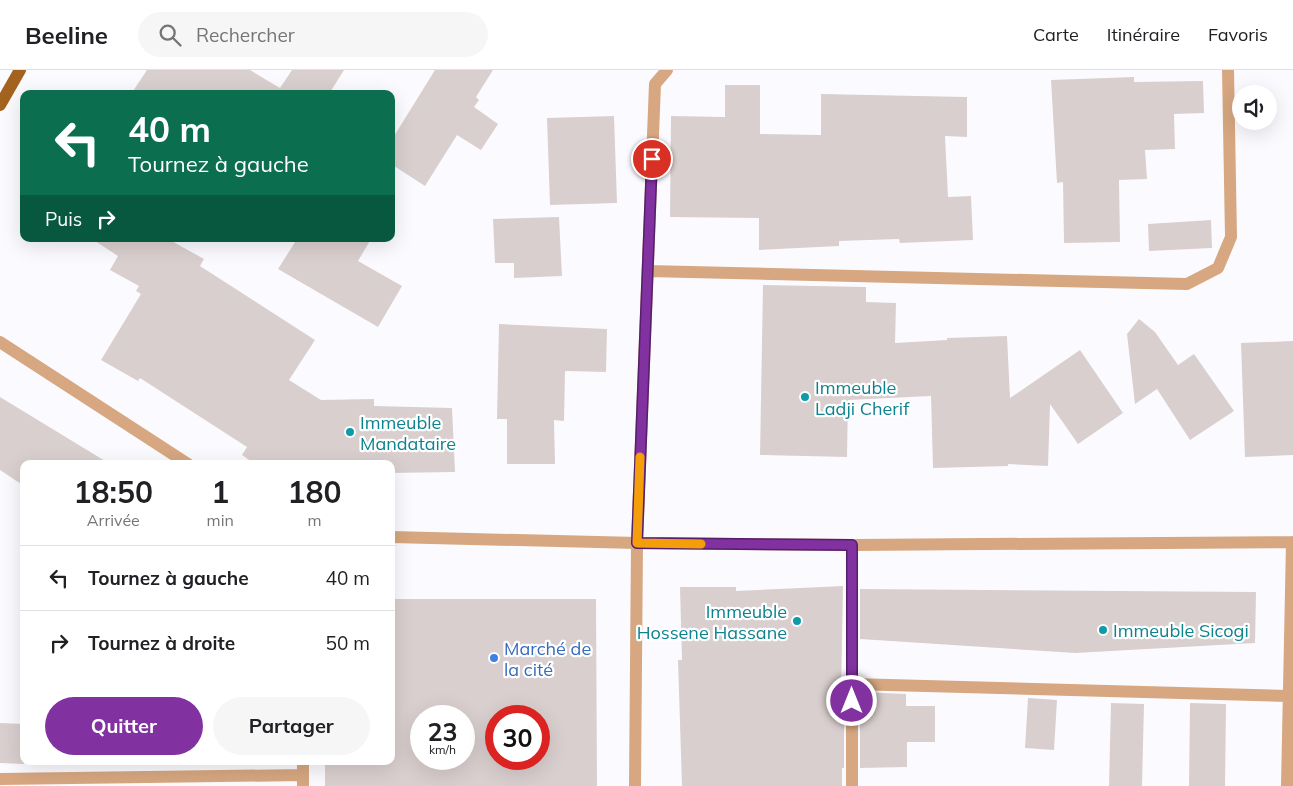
<!DOCTYPE html>
<html lang="fr">
<head>
<meta charset="utf-8">
<style>
	:root { --surface:#fff; --page:#f6f6f6; --text:#202124; --muted:#757577; --line:#e0e0e0; --accent:#8231a1 }
	body { margin:0; font-family:Mulish,sans-serif; background:var(--page); color:var(--text); height:100vh; display:flex; flex-direction:column; font-size:19px; white-space:nowrap }
	* { box-sizing:border-box; margin:0 }
	p { font-size:16px; color:var(--muted) }
	.icon { flex:none; width:28px; height:28px; fill:none; stroke:currentColor; stroke-width:2; stroke-linecap:round; stroke-linejoin:round }
	.map { position:relative; flex:1; overflow:hidden }
	.drawer { position:absolute; left:20px; top:390px; width:375px; height:305px; display:flex; flex-direction:column; background:var(--surface); border-radius:10px; box-shadow:0 5px 20px #0002 }
	.drawer>* { flex:none }
	.guide { position:absolute; left:20px; top:20px; width:375px; height:152px; border-radius:10px; box-shadow:0 5px 20px #0002; background:#0b6e4f; color:#fff; overflow:hidden }
	.tools { position:absolute; left:1232px; top:15px; display:grid; gap:10px }
	.tools a { display:grid; place-items:center; width:45px; height:45px; border-radius:50%; background:var(--surface); box-shadow:0 5px 20px #0002; font-size:25px }
	.speed { position:absolute; left:410px; top:635px; display:flex; gap:10px; font-size:25px; font-weight:700; text-align:center }
	.speed>* { display:grid; place-content:center; width:65px; height:65px; border-radius:50%; background:var(--surface); box-shadow:0 5px 20px #0002; line-height:1 }
	.speed small { font-size:12px; font-weight:400 }
	.speed .limit { border:8px solid #d22; background:#fff; color:#111 }
	.pin { position:absolute; display:grid; place-items:center; width:42px; height:42px; color:#fff; margin:-21px; border:2px solid #fff; border-radius:50%; box-shadow:0 1px 5px #0007 }
	.me { position:absolute; width:55px; margin:-28px; rotate:0deg; stroke-linejoin:round; filter:drop-shadow(0 0 4px #0008) }
	.turn { display:flex; align-items:center; gap:18px; height:105px; padding:0 25px; font-size:22px }
	.turn .icon { width:65px; height:65px; stroke-width:2.5 }
	.turn b { display:block; font-size:35px; line-height:42px }
	.then { display:flex; align-items:center; height:48px; padding:0 25px; background:#0003; gap:10px; font-size:19px }
	.eta { display:flex; justify-content:space-evenly; align-items:center; height:85px; text-align:center }
	.eta b { font-size:30px; font-weight:700; line-height:35px }
	.primary-button { display:flex; gap:10px; margin-top:auto; padding:10px 25px }
	.primary-button a { flex:1; height:58px; border-radius:30px; background:var(--accent); color:#fff; font-size:20px; font-weight:700; line-height:58px; text-align:center }
	.primary-button a+a { background:var(--page); color:var(--text) }
	ul { padding:0; list-style:none }
	li { display:flex; align-items:center; gap:15px; height:65px; padding:0 25px; border-top:1px solid var(--line) }
	li div { flex:1 }
	li b { display:block; font-size:19px }
	li em { font-style:normal }
	header { display:flex; align-items:center; gap:30px; box-sizing:border-box; height:70px; padding:0 25px; background:var(--surface); border-bottom:1px solid var(--line) }
	header strong { font-size:24px }
	nav { display:flex; gap:28px; margin-inline-start:auto; font-size:18px }
	.search { width:350px; height:45px; background:var(--page); display:flex; align-items:center; gap:12px; box-sizing:border-box; padding:0 18px; border-radius:28px; color:var(--muted); font-size:19px }
	.map>svg:first-child { display:block }
	.building { fill:#d9cfce; fill-rule:evenodd }
	.lines { fill:none; stroke-linecap:round; stroke-linejoin:round }
	.minor { stroke:#d6a780; stroke-width:12 }
	.major { stroke:#a4621f; stroke-width:12 }
	.route-casing { stroke:#542069; stroke-width:12 }
	.route { stroke:#8231a1; stroke-width:9 }
	.slow { stroke:#f59e0b; stroke-width:9 }
	.culture-dot { fill:#0f9aa8; stroke:#fff; stroke-width:2 }
	.shop-dot { fill:#3f7fe0; stroke:#fff; stroke-width:2 }
	.labels { text-anchor:middle; dominant-baseline:central; stroke-width:4.5; stroke-linejoin:round; paint-order:stroke }
	.culture-label { font-size:18px; fill:#0d838f; stroke:#fff; text-anchor:start }
	.shop-label { font-size:18px; fill:#366cbe; stroke:#fff; text-anchor:start }
</style>
</head>
<body>
<header>
<strong>Beeline</strong>
<div class="search"><svg class="icon" aria-label="search" viewBox="0 0 24 24"><circle cx="10" cy="10" r="6"/><path d="M15 15l6 6"/></svg>Rechercher</div>
<nav><a>Carte</a><a>Itinéraire</a><a>Favoris</a></nav>
</header>
<div class="map">
<svg width="1293" height="716" viewBox="0 0 1293 716">
	<rect width="100%" height="100%" fill="#fbfbff"/>
	<!-- building -->
	<path class="building" d="M147,0H250L280,18L292,0H344L329,24H131Z
		M435,0H493L476,27L479,30L474,37L498,54L481,80L457,65L425,116L391,94V71Z
		M1134,7V12L1203,11L1204,43L1174,44L1175,79L1145,80L1147,109L1119,110L1120,172L1064,173L1063,112L1057,113L1051,10Z
		M725,15H760V64L821,65V24L967,27V67L945,66L948,127L971,126L973,170L900,173L899,169L839,171V176L759,180V148L670,147L671,46L725,47Z
		M614,46L617,133L550,135L547,48Z
		M559,147L562,206L514,208V193H495L493,149Z
		M1211,150L1212,178L1149,181L1148,154Z
		M92,169H168L204,189L200,196L315,270L289,310L321,330L374,329V336L452,338L455,402L391,403V394H255L242,385L247,377L140,308L138,311L101,290L141,224L136,221L139,216L110,200L118,186Z
		M297,169H371L358,191L402,216L378,257L278,199Z
		M763,215L866,217V232L896,233L895,273L947,270V268L1007,266L1010,328L1080,280L1123,343L1078,374L1050,334L1048,396L1008,394V396L933,398L931,326L848,330L847,387L760,385Z
		M1139,249L1155,262L1178,295L1194,284L1234,341L1190,370L1157,319L1135,334L1127,264Z
		M499,254L607,259L606,302L565,301L564,351L554,350L555,394H507V349H497Z
		M1293,271V385L1245,387L1241,273Z
		M0,327L110,394H24V416L0,400Z
		M843,516L841,622H844V698H842V716H682L678,590H682L680,517H736V521Z
		M860,519L1256,522L1255,573L1075,583L860,569Z
		M391,529H596L597,716H325V691H391ZM421,646H464V689H421ZM496,646H539V689H496Z
		M860,622L906,624V636H935V672H907V697L860,698Z
		M1028,628L1057,630L1054,680L1025,678Z
		M1111,633L1144,634L1142,716H1109Z
		M1190,633L1226,634L1225,716H1189Z
		M0,653L24,654V694L0,693Z"/>
	<g class="lines">
		<!-- minor -->
		<path class="minor" d="M648,201L1187,214L1218,198L1231,167L1228,0
			M0,272L188,394
			M391,467L637,473L852,475L1293,472
			M852,614L1288,626
			M303,691V716
			M0,709L303,705
			M635,716L637,473L655,14L667,0
			M852,716V475
			M1287,716L1292,472"/>
		<!-- major -->
		<path class="major" d="M0,35L20,0"/>
	</g>
	<g class="lines">
		<defs>
			<path id="route" d="M652,89L637,473L852,475V631"/>
		</defs>
		<!-- route casing -->
		<use href="#route" class="route-casing"/>
		<!-- route -->
		<use href="#route" class="route"/>
		<!-- slow -->
		<path class="slow" d="M640,387L637,473L701,474"/>
	</g>
	<!-- markers -->
	<g class="culture-dot">
		<circle cx="805" cy="327" r="5"/>
		<circle cx="350" cy="362" r="5"/>
		<circle cx="797" cy="551" r="5"/>
		<circle cx="1103" cy="560" r="5"/>
	</g>
	<circle class="shop-dot" cx="494" cy="588" r="5"/>
	<g class="labels">
		<!-- culture labels -->
		<g class="culture-label">
			<text x="815" y="317">Immeuble<tspan x="815" dy="21">Ladji Cherif</tspan></text>
			<text x="360" y="352">Immeuble<tspan x="360" dy="21">Mandataire</tspan></text>
			<text x="787" y="541" text-anchor="end">Immeuble<tspan x="787" dy="21">Hossene Hassane</tspan></text>
			<text x="1113" y="560">Immeuble Sicogi</text>
		</g>
		<!-- shop labels -->
		<g class="shop-label">
			<text x="504" y="578">Marché de<tspan x="504" dy="21">la cité</tspan></text>
		</g>
	</g>
</svg>
<div class="tools">
<a><svg class="icon" aria-label="sound" viewBox="0 0 24 24"><path d="M4 9h4l5-4v14l-5-4H4zM17 9q2 3 0 6"/></svg></a>
</div>
<div class="speed"><div>23<small>km/h</small></div><div class="limit">30</div></div>
<div class="pin" style="left:652px;top:89px;background:#d93025"><svg class="icon" aria-label="arrive" viewBox="0 0 24 24"><path d="M6 21V4h12l-3 4 3 4H6"/></svg></div>
<svg class="me" style="left:852px;top:631px" viewBox="-20 -20 40 40"><circle r="17" fill="#8231a1" stroke="#fff" stroke-width="3"/><path d="M0-11L8 9 0 5-8 9z" fill="#fff"/></svg>
<div class="guide">
<div class="turn"><svg class="icon" aria-label="left" viewBox="0 0 24 24"><path d="M17 20v-9H6M10 6l-5 5 5 5"/></svg><div><b>40 m</b>Tournez à gauche</div></div>
<div class="then">Puis<svg class="icon" aria-label="right" viewBox="0 0 24 24"><path d="M7 20v-9h11M14 6l5 5-5 5"/></svg></div>
</div>
<section class="drawer">
<div class="eta">
<div><b>18:50</b><p>Arrivée</p></div>
<div><b>1</b><p>min</p></div>
<div><b>180</b><p>m</p></div>
</div>
<ul>
<li><svg class="icon" aria-label="left" viewBox="0 0 24 24"><path d="M17 20v-9H6M10 6l-5 5 5 5"/></svg><div><b>Tournez à gauche</b></div><em>40 m</em></li>
<li><svg class="icon" aria-label="right" viewBox="0 0 24 24"><path d="M7 20v-9h11M14 6l5 5-5 5"/></svg><div><b>Tournez à droite</b></div><em>50 m</em></li>
</ul>
<div class="primary-button"><a>Quitter</a><a>Partager</a></div>
</section>
</div>
</body>
</html>
